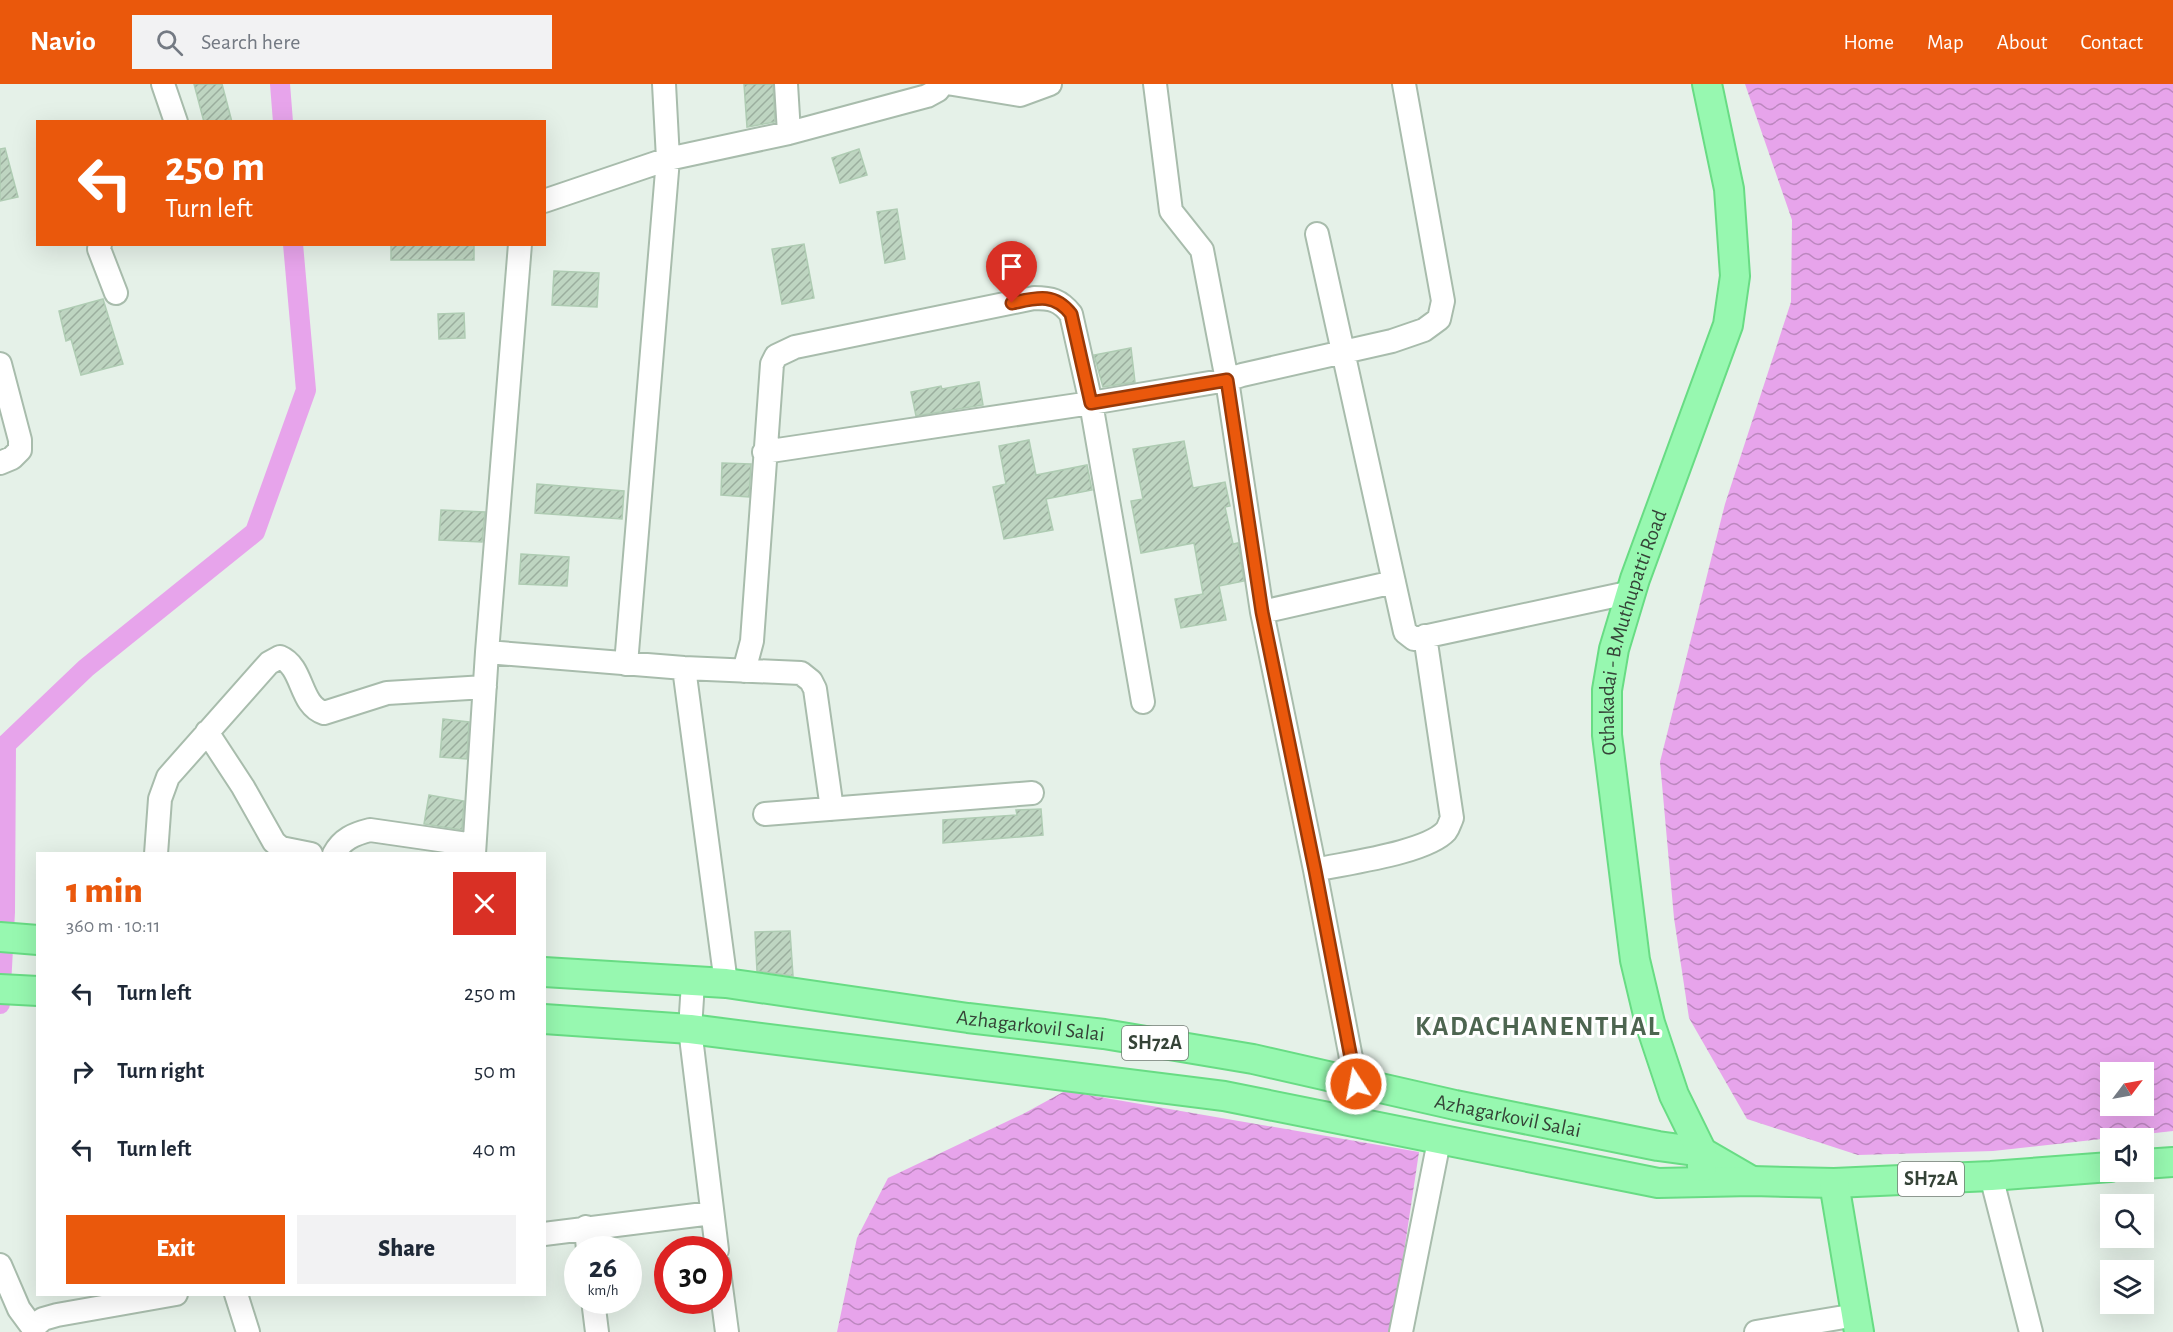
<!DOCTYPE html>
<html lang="en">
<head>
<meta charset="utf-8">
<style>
	:root { --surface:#fff; --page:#f2f2f3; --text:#1f2937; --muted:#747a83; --accent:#ea580c }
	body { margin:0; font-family:"Alegreya Sans",sans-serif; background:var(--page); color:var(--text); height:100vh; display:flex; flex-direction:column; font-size:22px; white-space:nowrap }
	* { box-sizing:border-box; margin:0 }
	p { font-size:20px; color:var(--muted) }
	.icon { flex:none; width:33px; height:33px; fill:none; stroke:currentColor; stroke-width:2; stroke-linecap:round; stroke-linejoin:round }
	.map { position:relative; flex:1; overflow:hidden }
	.details { position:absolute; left:36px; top:768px; width:510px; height:444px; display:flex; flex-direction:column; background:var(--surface); border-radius:0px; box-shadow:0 6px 24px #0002 }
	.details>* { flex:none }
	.guide { position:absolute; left:36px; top:36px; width:510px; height:126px; border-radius:0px; box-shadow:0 6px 24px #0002; background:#ea580c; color:#fff; overflow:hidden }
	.needle { width:39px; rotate:58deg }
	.controls { position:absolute; left:2100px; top:978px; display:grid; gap:12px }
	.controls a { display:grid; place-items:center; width:54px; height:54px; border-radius:0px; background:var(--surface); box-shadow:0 6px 24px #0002; font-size:30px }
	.speed { position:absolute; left:564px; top:1152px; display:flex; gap:12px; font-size:30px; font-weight:700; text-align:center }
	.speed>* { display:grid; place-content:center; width:78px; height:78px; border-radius:50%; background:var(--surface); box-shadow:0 6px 24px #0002; line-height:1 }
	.speed small { font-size:15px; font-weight:400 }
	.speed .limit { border:9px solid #d22; background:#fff; color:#111 }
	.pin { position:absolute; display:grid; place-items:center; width:51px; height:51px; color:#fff; margin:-62px -26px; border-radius:50% 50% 50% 0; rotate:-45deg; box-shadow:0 0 6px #0007 }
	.pin .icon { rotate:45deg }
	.me { position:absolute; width:66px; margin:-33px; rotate:349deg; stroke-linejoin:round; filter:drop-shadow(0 0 4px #0008) }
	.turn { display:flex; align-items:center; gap:21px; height:126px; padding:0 30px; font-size:27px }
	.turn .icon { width:78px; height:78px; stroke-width:2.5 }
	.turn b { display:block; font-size:42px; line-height:51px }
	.round { display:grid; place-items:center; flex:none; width:63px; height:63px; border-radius:0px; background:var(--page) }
	.overview { display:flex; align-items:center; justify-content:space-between; height:102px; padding:0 30px }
	h1 { font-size:36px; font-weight:800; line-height:45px; color:var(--accent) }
	.cta { display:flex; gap:12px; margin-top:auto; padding:12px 30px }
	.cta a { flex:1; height:69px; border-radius:0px; background:var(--accent); color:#fff; font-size:24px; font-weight:800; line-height:69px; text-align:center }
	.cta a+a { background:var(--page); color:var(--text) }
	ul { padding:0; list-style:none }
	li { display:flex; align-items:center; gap:18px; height:78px; padding:0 30px }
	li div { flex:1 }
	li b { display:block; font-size:22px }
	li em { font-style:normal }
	header { display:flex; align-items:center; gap:36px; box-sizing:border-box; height:84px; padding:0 30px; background:var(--accent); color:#fff }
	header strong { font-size:28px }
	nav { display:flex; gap:33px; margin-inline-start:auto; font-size:21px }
	.search { width:420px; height:54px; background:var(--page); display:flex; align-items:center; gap:15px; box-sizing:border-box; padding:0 21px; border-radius:0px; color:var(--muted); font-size:22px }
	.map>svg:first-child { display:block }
	.water { fill:url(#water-waves); fill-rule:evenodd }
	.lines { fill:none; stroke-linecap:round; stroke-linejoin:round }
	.canal { stroke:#e7a4eb; stroke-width:20 }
	.building { fill:url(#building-hatch); stroke:#afccb3; stroke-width:1.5 }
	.minor-casing { stroke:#a8bcac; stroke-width:26 }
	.major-casing { stroke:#68dc84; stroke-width:32 }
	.minor { stroke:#fff; stroke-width:22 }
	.major { stroke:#97f8b0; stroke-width:28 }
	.route-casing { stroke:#983908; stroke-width:15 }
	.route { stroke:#ea580c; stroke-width:10 }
	.labels { text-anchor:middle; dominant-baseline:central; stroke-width:6; stroke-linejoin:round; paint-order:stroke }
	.shield { fill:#fff; stroke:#727b73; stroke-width:1.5 }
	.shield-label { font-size:20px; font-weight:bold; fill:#354337 }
	.street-label { font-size:21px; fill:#354337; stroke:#fff }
	.district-label { font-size:27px; font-weight:bold; letter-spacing:1.5px; fill:#4d6550; stroke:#fff }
</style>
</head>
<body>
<header>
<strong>Navio</strong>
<div class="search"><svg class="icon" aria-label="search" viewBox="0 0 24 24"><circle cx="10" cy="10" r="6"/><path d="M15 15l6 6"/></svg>Search here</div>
<nav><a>Home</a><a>Map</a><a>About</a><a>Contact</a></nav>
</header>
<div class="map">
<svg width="2173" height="1248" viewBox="0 0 2173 1248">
	<defs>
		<pattern id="water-waves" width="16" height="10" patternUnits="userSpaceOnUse" patternTransform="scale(1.5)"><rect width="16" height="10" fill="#e7a4eb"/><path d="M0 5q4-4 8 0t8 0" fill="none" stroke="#bc87bf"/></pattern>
		<pattern id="building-hatch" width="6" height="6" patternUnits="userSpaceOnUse" patternTransform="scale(1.5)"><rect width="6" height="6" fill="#bed5c1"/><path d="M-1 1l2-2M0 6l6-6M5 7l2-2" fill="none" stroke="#9bae9e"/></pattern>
	</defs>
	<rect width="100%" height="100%" fill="#e5f1e8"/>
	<!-- water -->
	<path class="water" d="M1745,0H2173V1047L1993,1067L1858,1071L1747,1035L1689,934L1674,834L1660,678L1725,420L1791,218L1792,136ZM2110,988H2144V1022H2110Z
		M1065,1007L1419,1068L1392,1248H837L857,1154L888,1094L1023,1030Z"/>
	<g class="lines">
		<!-- canal -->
		<path class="canal" d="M280,0L283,38
			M0,666L86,584L255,448L306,306L293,160
			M0,920L5,828L6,660"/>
	</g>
	<!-- building -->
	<path class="building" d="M194,0H222L232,38H204Z
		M744,0H773L775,38L747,43Z
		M5,64L18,113L0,117V65Z
		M859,65L867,91L840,99L832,74Z
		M897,125L905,175L885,179L877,128Z
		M391,160H474V176H391Z
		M804,160L814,214L782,220L772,165Z
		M554,187L599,189L597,223L552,221Z
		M103,215L123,280L81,291L71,255L66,257L59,227Z
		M464,229L465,254L439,255L438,230Z
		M1131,264L1135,298L1103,303L1094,271Z
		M979,298L983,321L916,332L911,308L941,302L942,305Z
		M1029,356L1036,391L1087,381L1092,406L1046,415L1053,446L1004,455L993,403L1006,400L999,362Z
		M1184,357L1193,404L1225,398L1230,422L1225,423L1233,460L1238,459L1244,497L1219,502L1226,536L1181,544L1175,515L1203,510L1194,459L1141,469L1131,417L1143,415L1133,365Z
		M722,379L751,380L749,413L721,411Z
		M537,400L624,407L622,435L535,429Z
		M441,426L485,428L482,458L439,456Z
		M521,470L569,473L567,502L519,500Z
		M443,635L469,638L467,675L440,673Z
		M429,711L464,717L462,746L424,740Z
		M1041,725L1043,751L943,759V736L1017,731L1016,726Z
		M790,847L793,892L757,887L755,848Z"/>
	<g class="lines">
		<defs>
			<path id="minor" d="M163,0L176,38
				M786,0L789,49
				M953,0L1020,11L1050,0
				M1155,0L1171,127L1202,166L1227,296L1262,528L1315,786L1356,1000L1349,1037
				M544,117L668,75L789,49L927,12L938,6L942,0
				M1317,150L1405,548L1414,555L1632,508
				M100,160L99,165L116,209
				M0,280L20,356V366L12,374L0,379
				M764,368L1091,319L1227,296L1242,291L1392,257L1424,246L1439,235L1443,217L1404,0
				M1262,528L1394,498
				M487,568L684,584L801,589L811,597L815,605L832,725
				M626,580L668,75L664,0
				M684,584L726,899
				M744,587L752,557L772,280L776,272L795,263L1034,214C1051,214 1060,216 1071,230L1091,319L1143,618
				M207,648L243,703L274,758L281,764L311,770
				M765,730L1032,709
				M156,770L160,715L168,693L269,579L280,573C304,583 299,621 324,629L387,609L485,603
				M334,770C342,755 354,750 370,746L474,761
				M474,770L487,568L520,160
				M1315,786C1346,779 1426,769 1446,747C1449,743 1450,738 1452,734L1425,552
				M693,899L690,945L717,1166
				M1991,1092L2031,1248
				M586,1143L588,1166
				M544,1150L712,1129
				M718,1180L727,1248
				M0,1181L19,1225L33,1244
				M236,1210L248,1248
				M593,1216L597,1248
				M33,1248V1244L43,1235L57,1231L176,1210
				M1401,1248L1439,1057
				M1756,1248L1856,1231"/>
			<g id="major">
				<path d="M0,853L38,856"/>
				<path id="s1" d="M544,888L726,899L968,934L1104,950L1253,975L1455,1021L1658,1062L1702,1068L1752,1097"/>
				<path d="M0,905L38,907"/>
				<path d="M544,935L690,945L1224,1012L1658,1099L1752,1097L1834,1099L1991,1092L2110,1083"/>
				<path d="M2144,1080L2173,1078"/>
				<path id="s2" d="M1702,1083V1068L1674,1011L1650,939L1635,876L1607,651V606L1614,565L1635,495L1728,241L1735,192L1729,105L1707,0"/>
				<path d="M1834,1099L1859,1248"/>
			</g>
		</defs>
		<!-- minor casing -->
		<use href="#minor" class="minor-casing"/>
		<!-- major casing -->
		<use href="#major" class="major-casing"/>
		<!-- minor -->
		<use href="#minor" class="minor"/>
		<!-- major -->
		<use href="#major" class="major"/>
	</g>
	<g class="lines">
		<defs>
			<path id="route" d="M1012,219C1036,214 1054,208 1071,230L1091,319L1227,296L1262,528L1315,786L1356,1000"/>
		</defs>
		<!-- route casing -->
		<use href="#route" class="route-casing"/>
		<!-- route -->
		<use href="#route" class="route"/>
	</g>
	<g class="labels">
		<!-- shield labels -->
		<g class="shield">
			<rect x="1122" y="942" width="66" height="34" rx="4.5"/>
			<rect x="1898" y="1078" width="66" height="34" rx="4.5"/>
		</g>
		<g class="shield-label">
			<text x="1155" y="959">SH72A</text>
			<text x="1931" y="1095">SH72A</text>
		</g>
		<!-- street labels -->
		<g class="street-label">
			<text stroke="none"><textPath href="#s2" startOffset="552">Othakadai - B.Muthupatti Road</textPath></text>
			<text stroke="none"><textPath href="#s1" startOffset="490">Azhagarkovil Salai</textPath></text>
			<text stroke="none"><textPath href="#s1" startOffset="976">Azhagarkovil Salai</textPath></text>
		</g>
		<!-- district labels -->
		<g class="district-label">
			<text x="1538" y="942">KADACHANENTHAL</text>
		</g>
	</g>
</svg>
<div class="controls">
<a><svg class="needle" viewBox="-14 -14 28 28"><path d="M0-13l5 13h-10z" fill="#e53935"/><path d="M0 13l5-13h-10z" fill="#747a83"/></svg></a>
<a><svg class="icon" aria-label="sound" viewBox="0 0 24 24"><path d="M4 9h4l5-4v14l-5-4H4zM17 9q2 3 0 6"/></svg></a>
<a><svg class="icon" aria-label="search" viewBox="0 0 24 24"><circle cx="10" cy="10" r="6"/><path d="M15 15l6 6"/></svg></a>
<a><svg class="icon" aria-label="layers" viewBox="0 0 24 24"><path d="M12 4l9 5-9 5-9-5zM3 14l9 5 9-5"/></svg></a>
</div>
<div class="speed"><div>26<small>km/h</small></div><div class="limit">30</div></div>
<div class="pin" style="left:1012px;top:219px;background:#d93025"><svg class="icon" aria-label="arrive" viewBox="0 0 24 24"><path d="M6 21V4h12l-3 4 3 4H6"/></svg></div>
<svg class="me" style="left:1356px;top:1000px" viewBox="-20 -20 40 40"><circle r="17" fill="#ea580c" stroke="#fff" stroke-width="3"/><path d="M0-11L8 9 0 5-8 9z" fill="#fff"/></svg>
<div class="guide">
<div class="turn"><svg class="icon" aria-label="left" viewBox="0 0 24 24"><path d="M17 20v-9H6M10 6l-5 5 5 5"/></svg><div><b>250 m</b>Turn left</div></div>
</div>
<section class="details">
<div class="overview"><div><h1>1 min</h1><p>360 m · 10:11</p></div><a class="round" style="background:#d93025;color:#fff"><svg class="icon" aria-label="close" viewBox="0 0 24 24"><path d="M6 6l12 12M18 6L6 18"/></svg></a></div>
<ul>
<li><svg class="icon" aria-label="left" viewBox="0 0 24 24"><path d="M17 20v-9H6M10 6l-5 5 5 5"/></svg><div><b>Turn left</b></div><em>250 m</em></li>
<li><svg class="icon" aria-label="right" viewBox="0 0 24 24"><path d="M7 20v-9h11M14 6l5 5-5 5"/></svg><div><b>Turn right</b></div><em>50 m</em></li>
<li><svg class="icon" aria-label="left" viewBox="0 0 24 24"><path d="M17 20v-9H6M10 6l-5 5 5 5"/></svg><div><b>Turn left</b></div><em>40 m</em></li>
</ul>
<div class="cta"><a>Exit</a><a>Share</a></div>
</section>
</div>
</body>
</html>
